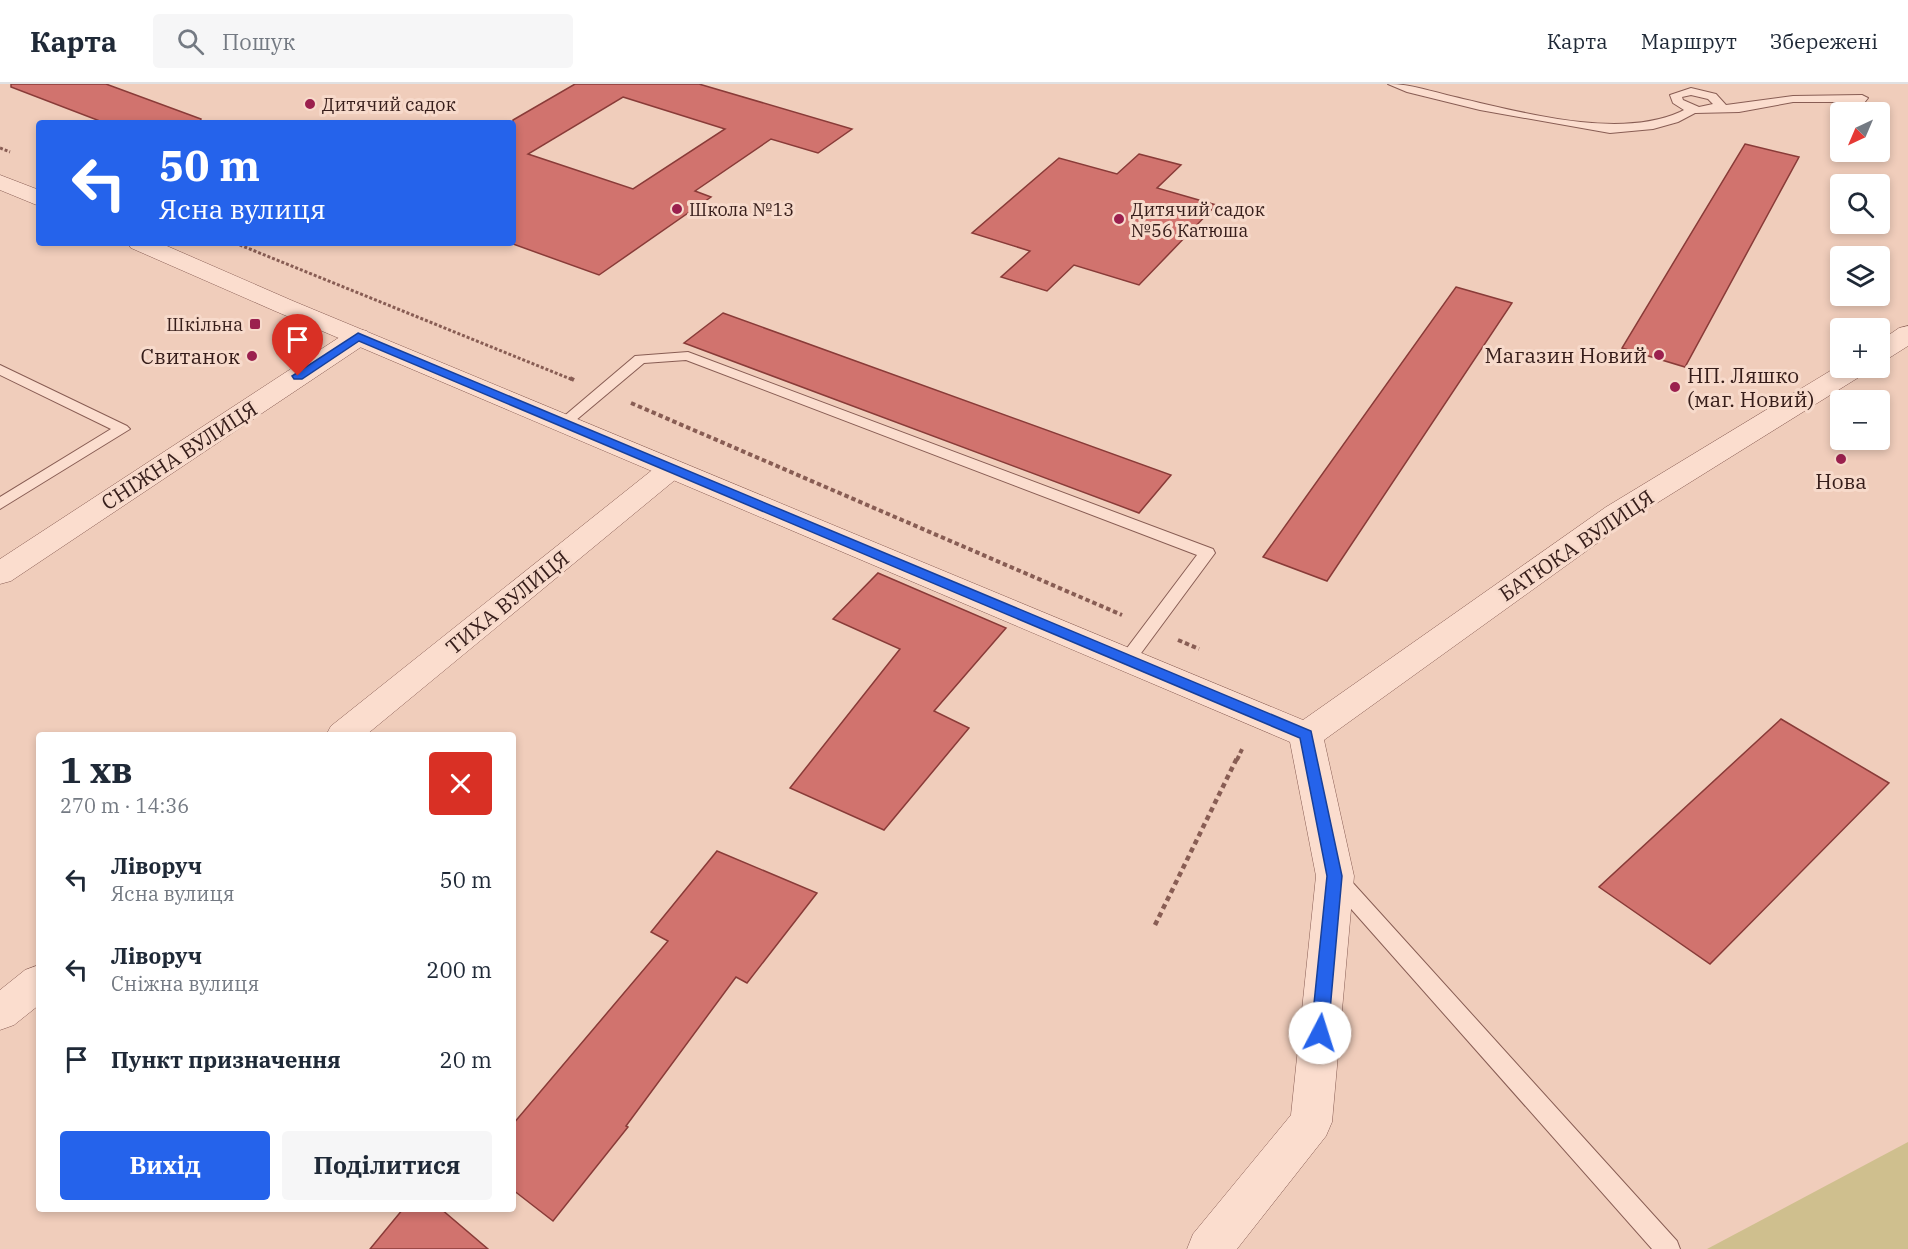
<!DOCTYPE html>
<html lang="uk">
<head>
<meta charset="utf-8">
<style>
	:root { --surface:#fff; --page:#f6f6f7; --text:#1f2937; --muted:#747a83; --line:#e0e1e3; --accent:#2563eb }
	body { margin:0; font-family:"IBM Plex Serif",serif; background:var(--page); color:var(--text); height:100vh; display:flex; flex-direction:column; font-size:22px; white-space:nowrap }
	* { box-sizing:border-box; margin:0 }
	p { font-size:20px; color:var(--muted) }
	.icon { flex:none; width:33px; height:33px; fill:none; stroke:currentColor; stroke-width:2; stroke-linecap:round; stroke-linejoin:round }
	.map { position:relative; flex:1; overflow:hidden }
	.side { position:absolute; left:36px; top:648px; width:480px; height:480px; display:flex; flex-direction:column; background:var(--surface); border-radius:6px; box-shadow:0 3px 9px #0003 }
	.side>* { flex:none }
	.guide { position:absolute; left:36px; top:36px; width:480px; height:126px; border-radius:6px; box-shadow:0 3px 9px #0003; background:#2563eb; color:#fff; overflow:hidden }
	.needle { width:39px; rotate:224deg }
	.buttons { position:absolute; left:1830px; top:18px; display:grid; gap:12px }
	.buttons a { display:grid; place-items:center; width:60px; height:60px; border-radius:6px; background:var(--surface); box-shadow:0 3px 9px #0003; font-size:30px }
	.pin { position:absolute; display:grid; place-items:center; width:51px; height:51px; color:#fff; margin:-62px -26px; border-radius:50% 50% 50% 0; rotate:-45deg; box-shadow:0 0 6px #0007 }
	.pin .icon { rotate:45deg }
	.me { position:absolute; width:66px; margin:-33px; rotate:5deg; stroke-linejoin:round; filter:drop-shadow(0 0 4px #0008) }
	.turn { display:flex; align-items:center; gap:21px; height:126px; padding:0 24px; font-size:27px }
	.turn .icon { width:78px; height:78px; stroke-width:2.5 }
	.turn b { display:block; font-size:42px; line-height:51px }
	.round { display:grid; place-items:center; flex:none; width:63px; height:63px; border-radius:6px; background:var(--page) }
	.overview { display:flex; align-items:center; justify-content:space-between; height:102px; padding:0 24px }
	h1 { font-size:36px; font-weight:700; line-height:45px }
	.action { display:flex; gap:12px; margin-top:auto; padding:12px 24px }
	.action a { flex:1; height:69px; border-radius:6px; background:var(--accent); color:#fff; font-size:24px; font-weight:700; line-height:69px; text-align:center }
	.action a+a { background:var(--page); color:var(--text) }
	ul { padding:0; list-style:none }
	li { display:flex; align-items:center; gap:18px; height:90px; padding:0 24px }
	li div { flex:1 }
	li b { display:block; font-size:22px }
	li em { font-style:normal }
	header { display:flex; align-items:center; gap:36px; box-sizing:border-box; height:84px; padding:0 30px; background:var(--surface); border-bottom:2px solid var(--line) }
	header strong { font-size:28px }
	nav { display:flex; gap:33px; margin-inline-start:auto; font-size:21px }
	.search { width:420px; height:54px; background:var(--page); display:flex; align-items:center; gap:15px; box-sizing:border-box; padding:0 21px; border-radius:6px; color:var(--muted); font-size:22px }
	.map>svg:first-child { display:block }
	.green { fill:#cfbf8e }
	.building { fill:#d1736e; stroke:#893b38; stroke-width:1.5; fill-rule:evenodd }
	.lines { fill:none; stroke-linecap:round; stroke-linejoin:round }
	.service-casing { stroke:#885d54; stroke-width:2 }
	.minor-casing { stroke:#885d54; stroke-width:1 }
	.tertiary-casing { stroke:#885d54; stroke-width:1 }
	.path-far2 { stroke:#885d54; stroke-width:3; stroke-dasharray:3 2; stroke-linecap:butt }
	.path-far1 { stroke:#885d54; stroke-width:4; stroke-dasharray:4.5 3; stroke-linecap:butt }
	.path { stroke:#885d54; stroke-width:4.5; stroke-dasharray:5 4; stroke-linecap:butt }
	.service { fill:#fbddce; fill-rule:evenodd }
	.minor { fill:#fbddce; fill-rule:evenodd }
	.tertiary { fill:#fbddce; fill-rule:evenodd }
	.route { fill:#2563eb; stroke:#184099; stroke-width:1.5 }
	.poi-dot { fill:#9b204e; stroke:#f7dacb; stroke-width:2 }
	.labels { text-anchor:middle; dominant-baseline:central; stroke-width:6; stroke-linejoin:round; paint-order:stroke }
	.far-poi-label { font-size:18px; fill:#361d1a; stroke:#f7dacb; text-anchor:start }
	.poi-label { font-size:21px; fill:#361d1a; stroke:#f7dacb; text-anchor:end }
	.street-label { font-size:21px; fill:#361d1a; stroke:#f7dacb }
</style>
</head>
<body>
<header>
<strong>Карта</strong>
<div class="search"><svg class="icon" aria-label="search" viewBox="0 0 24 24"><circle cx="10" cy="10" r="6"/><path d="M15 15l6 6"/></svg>Пошук</div>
<nav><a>Карта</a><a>Маршрут</a><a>Збережені</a></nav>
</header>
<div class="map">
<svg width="1908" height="1165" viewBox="0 0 1908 1165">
	<rect width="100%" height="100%" fill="#f0cdbb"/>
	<!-- green -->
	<path class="green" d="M1908,1058V1165H1707Z"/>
	<!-- building -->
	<path class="building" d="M11,0H106L201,35L200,39H105L11,3Z
		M575,0H699L852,45L818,69L771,55L695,107L711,113L599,191L513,160V36ZM623,13L725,45L633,105L528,70Z
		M1745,60L1799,73L1685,283L1622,264Z
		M1139,70L1181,81L1157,104L1216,121L1139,201L1074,181L1047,207L1001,193L1030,167L972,149L1059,74L1117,90Z
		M1456,203L1512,219L1327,497L1263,473Z
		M723,229L1171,391L1139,429L684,259Z
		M878,489L1006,544L934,627L969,644L884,746L790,704L900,565L833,535Z
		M1781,635L1889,699L1710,880L1599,803Z
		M717,767L817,809L747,899L736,893L626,1042L628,1043L553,1137L513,1106V1040L668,857L651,848Z
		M403,1125H441L488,1165H370Z"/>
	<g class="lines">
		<defs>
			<path id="service" d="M1388,0C1412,0 1433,8 1455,13C1520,28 1618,56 1680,28L1684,26L1673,19L1670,11L1691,4L1716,10L1726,21L1793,12L1862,11L1868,14L1857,28H1845L1853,18H1793L1739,28L1695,29L1678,38L1653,45L1610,49L1480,26L1407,8ZM1691,11L1708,15L1713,20L1699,23L1683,16L1682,13Z
				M688,268L1213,465L1215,469L1133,580L1127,582L1121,580L1118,576L1121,572L1197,471L686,276L644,279L569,342L564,344L556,339L635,272Z
				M0,281L127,342L130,345L0,425V413L111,345L0,291Z
				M1336,786L1343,788L1677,1157L1680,1165H1652L1329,800L1326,794L1329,788Z"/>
			<path id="minor" d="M358,245L367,247L371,253L367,259L11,497L0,500V475L349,247Z
				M671,376L681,379L685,385L681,391L366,651H326L331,642L661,379Z
				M39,881V921L14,941L0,946V906L25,886Z"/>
			<path id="tertiary" d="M0,91L39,106V122L0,106Z
				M128,159H160L293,217L1303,636L1606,423L1840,281V284H1868L1864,290L1628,437L1324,656L1354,792L1332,1038L1326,1052L1237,1165H1187L1193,1150L1291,1031L1316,792L1290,658L275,227L131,164Z
				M1908,242V262L1889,274L1880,276V257L1899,244Z"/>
		</defs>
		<!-- service casing -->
		<use href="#service" class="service-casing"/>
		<!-- minor casing -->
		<use href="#minor" class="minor-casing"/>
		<!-- tertiary casing -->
		<use href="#tertiary" class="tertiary-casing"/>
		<!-- path-far2 -->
		<path class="path-far2" d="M0,64L10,68
			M235,159L573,296"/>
		<!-- path-far1 -->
		<path class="path-far1" d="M570,294L574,296
			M631,319L1122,531
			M1178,556L1199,565
			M1237,676L1243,663"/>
		<!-- path -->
		<path class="path" d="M1155,841L1237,674"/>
		<!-- service -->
		<use href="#service" class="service"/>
		<!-- minor -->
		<use href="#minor" class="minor"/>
		<!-- tertiary -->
		<use href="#tertiary" class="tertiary"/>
	</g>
	<!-- route -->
	<path class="route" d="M358,249L1311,647L1342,792L1328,949L1326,954L1320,956L1314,954L1311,949L1327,792L1300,654L359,257L302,295H294L292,292Z"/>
	<!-- markers -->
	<g class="poi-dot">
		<circle cx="310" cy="20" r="6"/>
		<circle cx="677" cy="125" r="6"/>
		<circle cx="1119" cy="135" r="6"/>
		<rect x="249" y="234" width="12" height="12" rx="3"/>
		<circle cx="1659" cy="271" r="6"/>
		<circle cx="252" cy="272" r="6"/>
		<circle cx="1675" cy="303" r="6"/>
		<circle cx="1841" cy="375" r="6"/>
	</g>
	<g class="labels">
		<!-- far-poi labels -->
		<g class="far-poi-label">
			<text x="322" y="20">Дитячий садок</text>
			<text x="689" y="125">Школа №13</text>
			<text x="1131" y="125">Дитячий садок<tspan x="1131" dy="21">№56 Катюша</tspan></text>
			<text x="243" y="240" text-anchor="end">Шкільна</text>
		</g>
		<!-- poi labels -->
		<g class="poi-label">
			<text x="1647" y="271">Магазин Новий</text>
			<text x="240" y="272">Свитанок</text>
			<text x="1687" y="291" text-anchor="start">НП. Ляшко<tspan x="1687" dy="24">(маг. Новий)</tspan></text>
			<text x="1841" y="397" text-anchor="middle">Нова</text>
		</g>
		<!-- street labels -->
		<g class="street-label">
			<text transform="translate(179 371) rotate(-33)">СНІЖНА ВУЛИЦЯ</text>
			<text transform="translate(1576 461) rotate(-34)">БАТЮКА ВУЛИЦЯ</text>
			<text transform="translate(507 518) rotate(-39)">ТИХА ВУЛИЦЯ</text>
		</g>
	</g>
</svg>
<div class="buttons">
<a><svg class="needle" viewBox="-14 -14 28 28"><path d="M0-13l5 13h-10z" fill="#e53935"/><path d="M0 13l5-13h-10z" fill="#747a83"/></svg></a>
<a><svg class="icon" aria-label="search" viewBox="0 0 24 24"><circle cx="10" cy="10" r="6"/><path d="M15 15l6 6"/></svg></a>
<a><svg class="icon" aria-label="layers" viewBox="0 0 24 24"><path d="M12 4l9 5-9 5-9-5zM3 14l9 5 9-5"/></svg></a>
<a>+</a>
<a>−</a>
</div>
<div class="pin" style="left:298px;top:292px;background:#d93025"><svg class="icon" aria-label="arrive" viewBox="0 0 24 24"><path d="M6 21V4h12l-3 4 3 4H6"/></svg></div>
<svg class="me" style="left:1320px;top:949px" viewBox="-20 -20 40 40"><circle r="19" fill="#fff"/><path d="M0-13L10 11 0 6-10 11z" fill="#2563eb"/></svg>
<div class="guide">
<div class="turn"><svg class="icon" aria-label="left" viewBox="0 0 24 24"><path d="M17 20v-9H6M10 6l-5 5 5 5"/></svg><div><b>50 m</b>Ясна вулиця</div></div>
</div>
<section class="side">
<div class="overview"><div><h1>1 хв</h1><p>270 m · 14:36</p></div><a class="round" style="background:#d93025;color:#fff"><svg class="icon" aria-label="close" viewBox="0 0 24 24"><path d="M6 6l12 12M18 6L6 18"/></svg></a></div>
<ul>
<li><svg class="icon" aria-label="left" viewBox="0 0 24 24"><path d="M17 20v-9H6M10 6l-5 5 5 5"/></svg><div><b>Ліворуч</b><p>Ясна вулиця</p></div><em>50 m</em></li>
<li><svg class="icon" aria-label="left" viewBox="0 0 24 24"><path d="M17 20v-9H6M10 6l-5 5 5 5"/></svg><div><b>Ліворуч</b><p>Сніжна вулиця</p></div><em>200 m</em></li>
<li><svg class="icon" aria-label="arrive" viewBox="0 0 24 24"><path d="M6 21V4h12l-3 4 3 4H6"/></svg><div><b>Пункт призначення</b></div><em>20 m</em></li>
</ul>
<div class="action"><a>Вихід</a><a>Поділитися</a></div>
</section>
</div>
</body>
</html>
